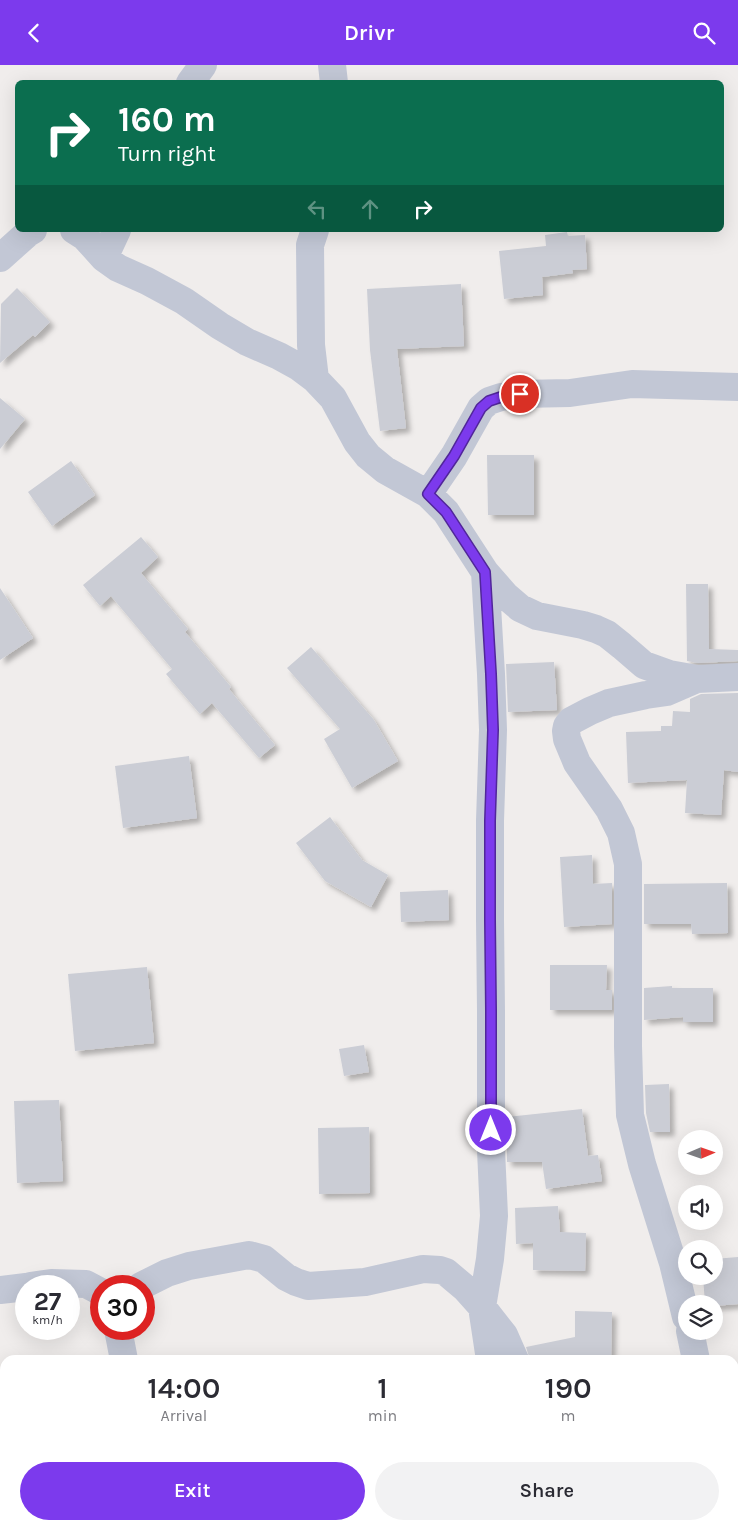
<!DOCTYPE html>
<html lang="en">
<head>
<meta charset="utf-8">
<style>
	:root { --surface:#fff; --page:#f2f2f3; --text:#2b2b33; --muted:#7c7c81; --accent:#7c3aed }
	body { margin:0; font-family:Karla,sans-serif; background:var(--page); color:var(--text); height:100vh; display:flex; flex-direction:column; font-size:19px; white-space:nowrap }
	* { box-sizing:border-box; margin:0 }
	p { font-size:16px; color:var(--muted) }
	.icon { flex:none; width:28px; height:28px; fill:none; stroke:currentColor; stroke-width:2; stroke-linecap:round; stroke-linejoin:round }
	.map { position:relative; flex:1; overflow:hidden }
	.sheet { position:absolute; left:0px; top:1290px; width:739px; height:175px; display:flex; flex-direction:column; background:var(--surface); border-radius:15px 15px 0 0; box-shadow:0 5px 20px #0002 }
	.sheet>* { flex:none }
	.guide { position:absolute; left:15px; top:15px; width:709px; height:152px; border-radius:8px; box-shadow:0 5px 20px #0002; background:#0b6e4f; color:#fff; overflow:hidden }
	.needle { width:32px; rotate:88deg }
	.buttons { position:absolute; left:678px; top:1065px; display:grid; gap:10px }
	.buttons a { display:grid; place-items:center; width:45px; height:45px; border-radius:50%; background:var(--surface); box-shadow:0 5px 20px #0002; font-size:25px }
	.speed { position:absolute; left:15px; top:1210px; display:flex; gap:10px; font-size:25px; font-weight:700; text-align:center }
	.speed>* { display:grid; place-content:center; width:65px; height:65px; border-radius:50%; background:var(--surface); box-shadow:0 5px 20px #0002; line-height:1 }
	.speed small { font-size:12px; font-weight:400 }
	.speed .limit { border:8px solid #d22; background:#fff; color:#111 }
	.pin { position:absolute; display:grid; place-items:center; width:42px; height:42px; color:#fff; margin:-21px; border:2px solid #fff; border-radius:50%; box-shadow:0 1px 5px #0007 }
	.me { position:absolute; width:55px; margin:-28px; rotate:0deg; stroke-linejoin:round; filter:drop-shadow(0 0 4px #0008) }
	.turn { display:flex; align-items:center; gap:18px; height:105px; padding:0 20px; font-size:22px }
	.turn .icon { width:65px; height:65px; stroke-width:2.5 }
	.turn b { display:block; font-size:35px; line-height:42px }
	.lanes { display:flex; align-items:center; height:48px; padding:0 20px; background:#0003; justify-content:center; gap:25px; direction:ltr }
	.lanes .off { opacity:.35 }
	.eta { display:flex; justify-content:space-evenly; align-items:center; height:85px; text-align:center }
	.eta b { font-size:30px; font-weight:600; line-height:35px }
	.action { display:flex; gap:10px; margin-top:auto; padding:10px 20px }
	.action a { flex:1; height:58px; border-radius:30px; background:var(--accent); color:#fff; font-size:20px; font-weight:600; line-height:58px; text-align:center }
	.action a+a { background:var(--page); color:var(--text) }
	header { display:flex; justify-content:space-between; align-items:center; height:65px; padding:0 20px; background:var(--accent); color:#fff; font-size:22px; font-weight:600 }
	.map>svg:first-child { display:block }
	.building { fill:#cbcdd5; filter:url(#shadow) }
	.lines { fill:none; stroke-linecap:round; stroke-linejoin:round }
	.street { stroke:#c2c7d5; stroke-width:28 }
	.route-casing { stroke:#51269a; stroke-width:12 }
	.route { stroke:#7c3aed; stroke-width:9 }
</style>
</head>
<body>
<header><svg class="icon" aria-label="back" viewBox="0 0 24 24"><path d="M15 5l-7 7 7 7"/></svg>Drivr<svg class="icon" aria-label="search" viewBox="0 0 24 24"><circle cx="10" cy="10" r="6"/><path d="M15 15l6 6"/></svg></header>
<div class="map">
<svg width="738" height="1465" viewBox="0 0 738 1465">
	<defs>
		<filter id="shadow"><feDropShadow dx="4.5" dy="4.5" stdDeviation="2.5" flood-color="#0004"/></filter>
	</defs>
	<rect width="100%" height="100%" fill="#f0edec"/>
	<!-- building -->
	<path class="building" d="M567,167L568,171L585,170L587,204L572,205L573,208L542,212L543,230L504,234L499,186L546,181L545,170Z
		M461,219L464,281L397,284L406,363L380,366L370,285L367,224Z
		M17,223L50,257L35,272L33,270L0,298L1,239Z
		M0,333L25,354L0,384Z
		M487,390H534V450H488Z
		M71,396L95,430L52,461L28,427Z
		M141,472L158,492L141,508L188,564L185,567L231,622L229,624L275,680L259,693L212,638L200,649L166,609L172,604L111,531L100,541L83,520Z
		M686,519H708L709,584L738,585V596L698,598L687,596Z
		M0,523L33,573L0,595Z
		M311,582L374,655L398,696L352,723L324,674L340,664L287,603Z
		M554,597L557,645L508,647L506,599Z
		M738,628V707L724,705L721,750L685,748L687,715L628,718L626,667L661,666V661H672L673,646L690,647V634L701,629Z
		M189,691L197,753L123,763L115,701Z
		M330,752L362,795L388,810L371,842L325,816L296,778Z
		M592,790L593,819L612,818V859L564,862L560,792Z
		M727,818L728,868L692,869L691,859H644V819Z
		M448,825L449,855L401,857L400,827Z
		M550,900H607L606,925H612V945H550Z
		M147,902L154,978L75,986L68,909Z
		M672,921V923H713V957H683V952L644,955V923Z
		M364,980L369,1007L344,1011L339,984Z
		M669,1019L670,1067H650L646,1048L645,1020Z
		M59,1035L63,1116L17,1118L14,1036Z
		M582,1044L588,1091L598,1090L602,1116L546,1124L542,1097H507V1052Z
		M369,1062L370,1128L319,1129L318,1063Z
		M558,1141L560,1167L586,1168L585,1206L533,1205V1178L516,1179L515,1143Z
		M738,1192V1239L714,1241V1239H705L703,1211H714V1194Z
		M575,1246L612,1247L611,1295H530L526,1282L575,1272Z"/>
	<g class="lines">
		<!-- street -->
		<path class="street" d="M332,0L334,18
			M190,18L203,0
			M74,165L85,172L104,193L118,203L147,216L184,236L220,261L247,277L279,291L299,302L315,314L333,333L357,377L368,391L385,405L428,429L446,447L485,507L506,531L520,543L537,551L583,560L596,564L607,569L622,581L644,600L669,609L697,614
			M315,165L310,180L311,280L315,314
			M0,193L28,168L33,165
			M104,193L117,165
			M428,429L454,391L481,343L489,336L501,332L520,329L570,328L632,319L738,322
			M485,507L491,609L493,665L490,756V855L491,946V1085L494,1151L490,1194L482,1242L490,1295
			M30,1221L51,1218L86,1219L101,1227
			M141,1221L167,1208L189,1201L249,1190L264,1194L286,1212L296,1217L308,1221L365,1217L423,1204L440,1205L446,1207L465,1223L482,1242L504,1270L515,1295
			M0,1225L26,1222
			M686,1252L673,1198L642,1099L630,1050L628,981V799L621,768L609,744L577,698L567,674L566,666L567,661L571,656L590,646L609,638L646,630L667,627L697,614L738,612
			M118,1264L124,1295
			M690,1266L696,1295
			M153,1460L154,1465
			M509,1460V1465
			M612,1460L615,1465"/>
	</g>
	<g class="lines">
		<defs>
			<path id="route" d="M491,1065V946L490,855V756L493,665L491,609L485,507L446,447L428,429L454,391L481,343L489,336L501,332L520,329"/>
		</defs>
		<!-- route casing -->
		<use href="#route" class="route-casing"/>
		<!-- route -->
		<use href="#route" class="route"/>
	</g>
</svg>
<div class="buttons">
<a><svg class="needle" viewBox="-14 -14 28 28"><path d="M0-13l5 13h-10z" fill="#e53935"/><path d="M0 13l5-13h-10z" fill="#7c7c81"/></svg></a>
<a><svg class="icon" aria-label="sound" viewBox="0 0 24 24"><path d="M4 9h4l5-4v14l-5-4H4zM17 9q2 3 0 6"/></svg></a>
<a><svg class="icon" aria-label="search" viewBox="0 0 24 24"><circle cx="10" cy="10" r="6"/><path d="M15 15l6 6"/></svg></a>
<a><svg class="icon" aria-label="layers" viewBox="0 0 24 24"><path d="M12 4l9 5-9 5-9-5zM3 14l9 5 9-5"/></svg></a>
</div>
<div class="speed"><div>27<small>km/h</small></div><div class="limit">30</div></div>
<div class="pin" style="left:520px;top:329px;background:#d93025"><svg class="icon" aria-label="arrive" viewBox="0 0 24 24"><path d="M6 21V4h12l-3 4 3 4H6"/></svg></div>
<svg class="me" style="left:491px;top:1065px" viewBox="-20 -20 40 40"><circle r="17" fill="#7c3aed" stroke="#fff" stroke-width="3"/><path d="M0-11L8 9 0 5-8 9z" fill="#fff"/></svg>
<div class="guide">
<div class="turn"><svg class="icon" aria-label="right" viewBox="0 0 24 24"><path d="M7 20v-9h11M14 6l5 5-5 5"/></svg><div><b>160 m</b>Turn right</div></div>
<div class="lanes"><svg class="icon off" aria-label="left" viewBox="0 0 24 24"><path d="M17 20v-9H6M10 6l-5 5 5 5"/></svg><svg class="icon off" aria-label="ahead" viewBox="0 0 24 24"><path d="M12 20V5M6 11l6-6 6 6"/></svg><svg class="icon" aria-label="right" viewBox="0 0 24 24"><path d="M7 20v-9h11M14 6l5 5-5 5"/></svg></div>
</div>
<section class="sheet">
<div class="eta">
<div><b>14:00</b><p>Arrival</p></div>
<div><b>1</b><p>min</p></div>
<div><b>190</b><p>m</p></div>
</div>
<div class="action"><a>Exit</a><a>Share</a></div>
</section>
</div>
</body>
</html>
